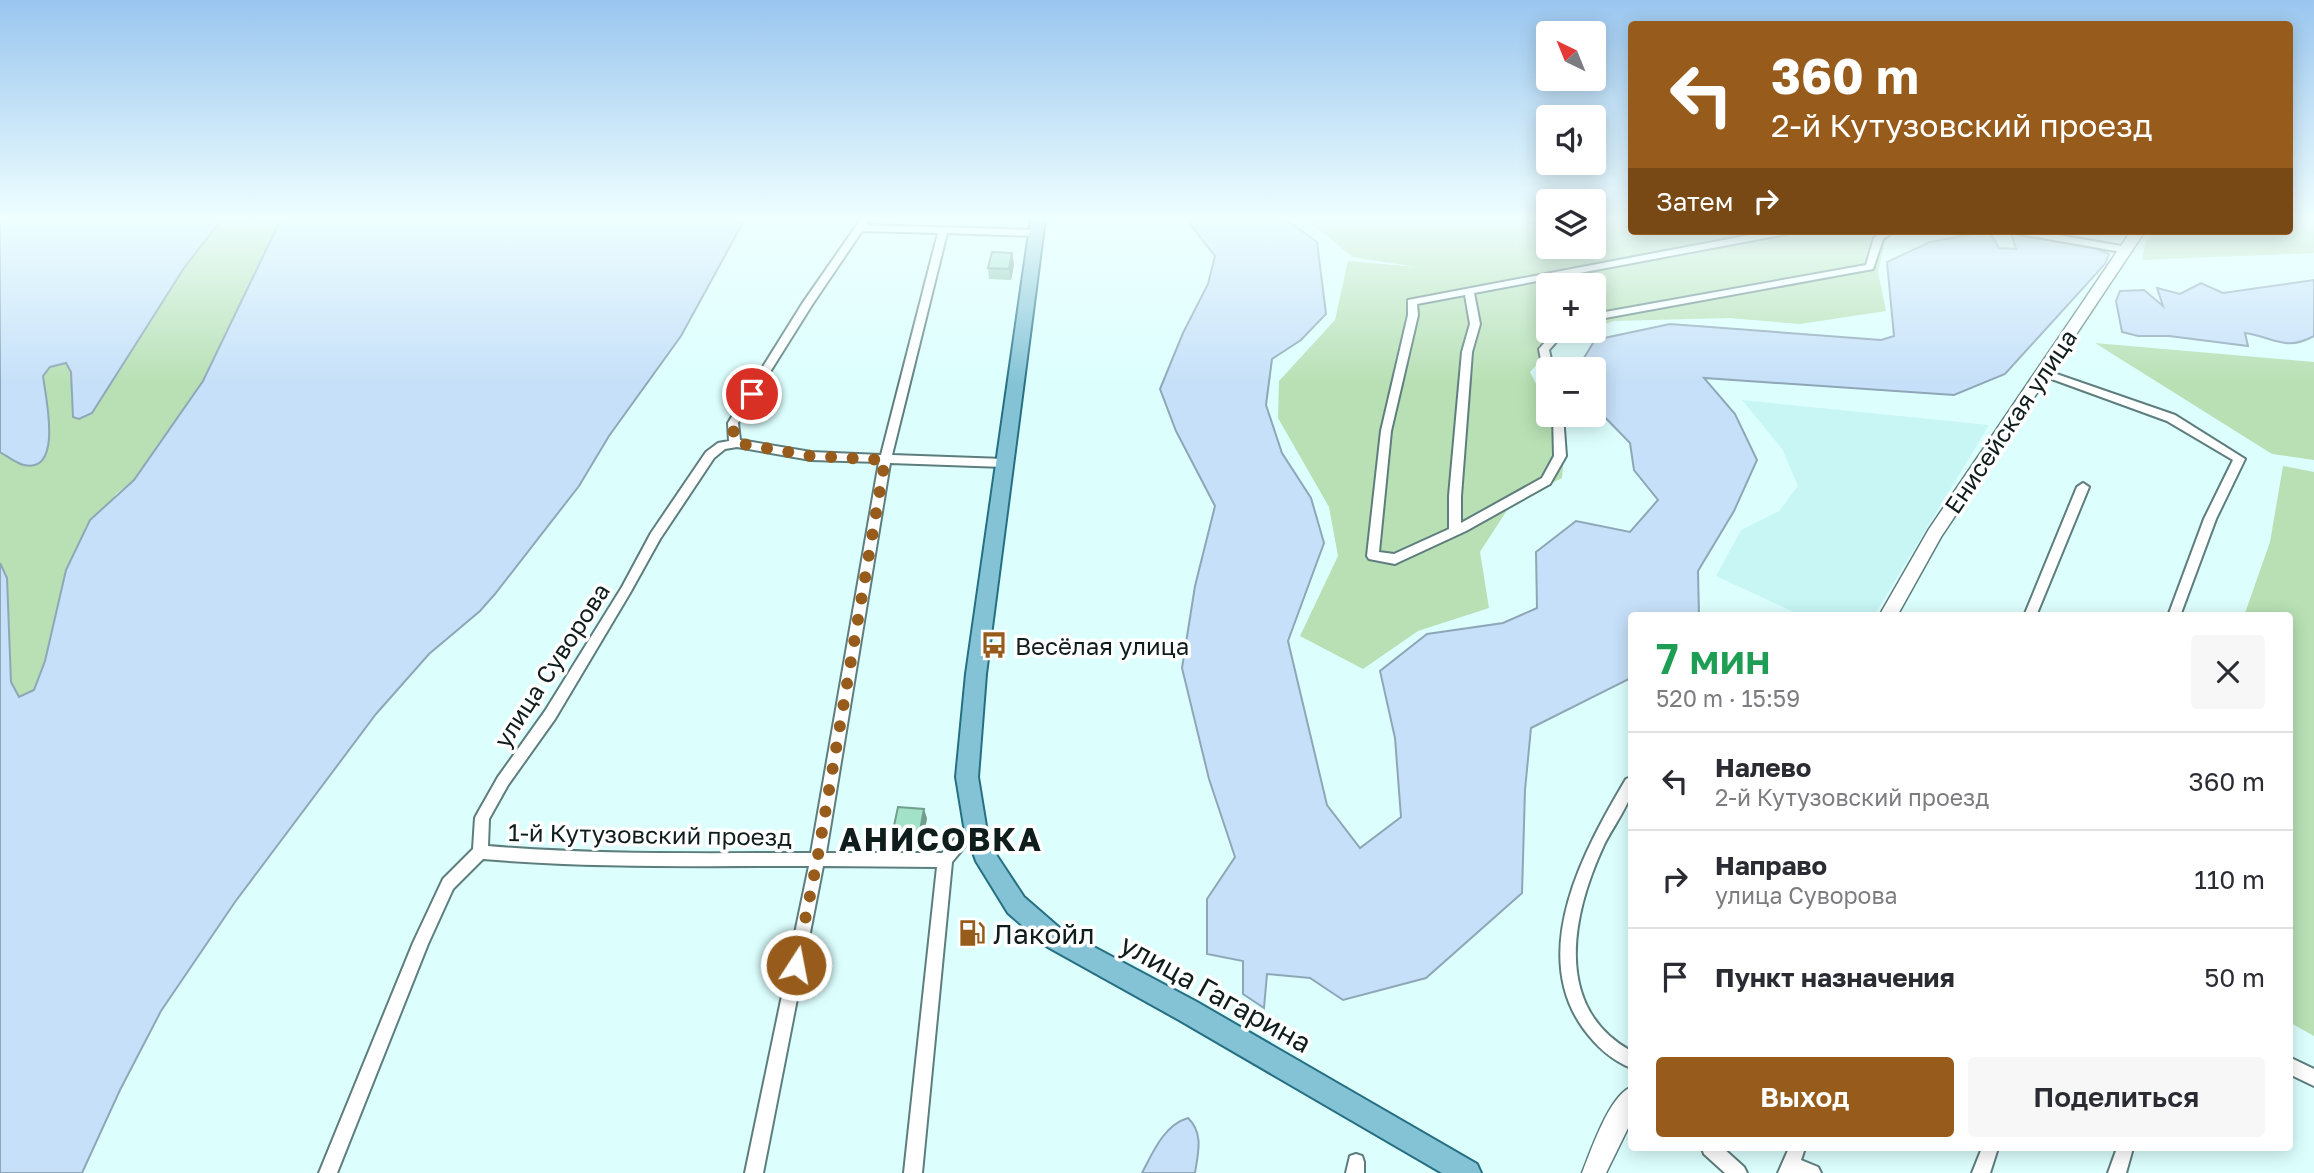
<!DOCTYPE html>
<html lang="ru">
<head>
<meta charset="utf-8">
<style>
	:root { --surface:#fff; --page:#f7f7f7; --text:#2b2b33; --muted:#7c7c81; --line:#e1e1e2; --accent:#975c1b }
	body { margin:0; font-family:"Golos Text",sans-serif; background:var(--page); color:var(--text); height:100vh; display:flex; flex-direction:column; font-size:26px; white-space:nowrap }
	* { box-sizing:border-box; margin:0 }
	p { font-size:23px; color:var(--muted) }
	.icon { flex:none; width:38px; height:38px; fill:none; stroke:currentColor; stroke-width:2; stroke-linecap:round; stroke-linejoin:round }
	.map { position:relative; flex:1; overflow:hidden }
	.sheet { position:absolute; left:1628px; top:612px; width:665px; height:539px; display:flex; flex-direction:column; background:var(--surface); border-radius:7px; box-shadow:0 4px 18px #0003 }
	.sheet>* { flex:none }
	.top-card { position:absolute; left:1628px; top:21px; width:665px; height:214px; border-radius:7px; box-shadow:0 4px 18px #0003; background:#975c1b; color:#fff; overflow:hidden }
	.needle { width:46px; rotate:317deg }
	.buttons { position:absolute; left:1536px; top:21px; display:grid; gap:14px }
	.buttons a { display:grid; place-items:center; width:70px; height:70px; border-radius:7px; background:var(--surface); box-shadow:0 4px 18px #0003; font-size:35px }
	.pin { position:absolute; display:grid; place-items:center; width:60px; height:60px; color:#fff; margin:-30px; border:4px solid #fff; border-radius:50%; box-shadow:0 2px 7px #0007 }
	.me { position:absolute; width:77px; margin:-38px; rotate:11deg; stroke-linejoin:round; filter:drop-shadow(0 0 5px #0008) }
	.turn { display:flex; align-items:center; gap:24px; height:147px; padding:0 28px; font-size:32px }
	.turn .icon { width:91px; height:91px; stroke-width:2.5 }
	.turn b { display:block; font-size:49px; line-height:60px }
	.then { display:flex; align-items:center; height:66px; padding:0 28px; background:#0003; gap:14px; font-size:26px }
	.round { display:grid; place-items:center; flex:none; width:74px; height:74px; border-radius:7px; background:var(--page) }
	.summary { display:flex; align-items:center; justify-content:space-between; height:119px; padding:0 28px }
	h1 { font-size:42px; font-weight:600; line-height:52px; color:#1e9e55 }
	.button { display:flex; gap:14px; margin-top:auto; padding:14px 28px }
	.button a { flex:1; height:80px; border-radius:7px; background:var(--accent); color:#fff; font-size:28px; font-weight:600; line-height:80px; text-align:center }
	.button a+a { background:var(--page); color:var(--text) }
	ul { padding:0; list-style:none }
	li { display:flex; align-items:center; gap:21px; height:98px; padding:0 28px; border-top:2px solid var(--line) }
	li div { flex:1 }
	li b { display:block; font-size:26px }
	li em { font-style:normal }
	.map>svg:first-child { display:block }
	.built { fill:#c8f6f5 }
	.green { fill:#b8e0b4 }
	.water { fill:#c6e0f9; stroke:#8fa6b7; stroke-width:2 }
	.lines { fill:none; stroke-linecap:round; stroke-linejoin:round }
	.street-casing { stroke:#5e7d7d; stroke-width:4 }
	.secondary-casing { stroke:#5e7d7d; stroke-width:3 }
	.primary-casing { stroke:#266f83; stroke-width:4 }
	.street { fill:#fff; fill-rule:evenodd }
	.secondary { fill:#fff; fill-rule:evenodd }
	.primary { fill:#84c3d6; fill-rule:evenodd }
	.wall { fill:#8ac2ad }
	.shaded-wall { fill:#719e8d }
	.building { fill:#a1e2c9; stroke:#719e8d; stroke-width:2 }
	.route { stroke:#975c1b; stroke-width:12; stroke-dasharray:0 21.6 }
	.labels { text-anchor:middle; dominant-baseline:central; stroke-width:7; stroke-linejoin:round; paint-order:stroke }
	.street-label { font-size:24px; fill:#101d1d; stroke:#fff }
	.poi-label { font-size:24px; fill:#101d1d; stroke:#fff; text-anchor:start }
	.near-poi-label { font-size:28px; fill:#101d1d; stroke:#fff; text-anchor:start }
	.near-street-label { font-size:28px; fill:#101d1d; stroke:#fff }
	.district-label { font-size:32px; font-weight:bold; letter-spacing:2px; fill:#101d1d; stroke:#fff }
</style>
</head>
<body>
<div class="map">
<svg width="2314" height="1173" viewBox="0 0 2314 1173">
	<rect width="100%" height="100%" fill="#dcfffe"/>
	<!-- built -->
	<path class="built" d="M1742,400L1989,425L1874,616H1802L1716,576L1741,530L1779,511L1798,486L1782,449Z"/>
	<!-- green -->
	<path class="green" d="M222,219H281L203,381L134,480L116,494L66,570L45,661L34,690L19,697L11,682L7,578L0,563V452L25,465L50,433L43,376L50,368L66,363L71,372V399L92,413L184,268Z
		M1307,219H1549V247H1594V219H1631V231H1888L1878,272L1886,311L1800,324L1729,318L1614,321L1594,328V285H1549V331H1587L1558,341L1530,372L1549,409V415H1552L1565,442L1562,478L1511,504L1480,552L1489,608L1418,631L1363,669L1300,636L1338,556L1329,507L1278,418L1279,381L1335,320L1348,261L1416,267L1352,257Z
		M2289,219H2314V253L2142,260L2146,241L2156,231H2289Z
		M2095,343L2314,362V460L2272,454Z
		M2283,466L2314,472V1036L2289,1022V616H2244L2270,542Z"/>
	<!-- water -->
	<path class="water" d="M0,219H222L184,268L92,413L79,419L73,417L71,372L66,363L50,367L43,376C45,394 64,474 24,465C17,464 7,456 0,452Z
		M281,219H745L681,336L609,436L579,486L495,594L480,611L429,654L376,714L235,902L161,1011L120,1090L82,1173H0V563L7,578L11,682L19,697L34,690L45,661L66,570L90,520L134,480L203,381Z
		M1186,219H1285L1317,242L1326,314L1301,340L1272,359L1266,405L1282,453L1311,498L1324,543L1288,641L1327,805L1360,848L1401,817L1395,738L1380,671L1427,634L1503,623L1537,608L1536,552L1576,521L1630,532L1658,500L1634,470L1630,443L1594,406V369H1577L1595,340L1670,324L1881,340L1894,336L1887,262L1930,242L1989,231L1999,248L2016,249L2011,233L2084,244L2109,254L2105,264L2005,374L1954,395L1704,378L1735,414L1757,460L1734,511L1698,571L1699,616H1631V678L1531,728L1525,790L1522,893L1426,978L1343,1000L1310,978L1267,974L1264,1008L1243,994V961L1207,954V899L1235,857L1209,779L1182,668L1195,586L1215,506L1176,431L1160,389L1183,333L1208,284L1215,256Z
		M2314,280V336C2285,352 2273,337 2245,333L2248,346L2169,336H2138L2122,332L2116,301L2120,291L2144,290L2163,306L2157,288L2180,294L2201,283L2223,293Z
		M1188,1118C1204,1133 1198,1153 1195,1173H1142C1153,1152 1164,1125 1188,1118Z"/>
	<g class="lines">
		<defs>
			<path id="street" d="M861,219H870L866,225L1035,230L1040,233L1035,236L947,233L892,455L1004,459L1010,463L1004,467L890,463L826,853H942L970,822L975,820L980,822L982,826L952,862L922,1173H904L937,867L823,866L763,1173H745L809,866C700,866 591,868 483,859L453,889L428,944L337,1173H319L413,943L443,879L473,849L475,818L477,814L498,777L545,711L622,587L651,533L706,452L718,443L729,441L728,423L802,304ZM862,231L938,233L881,455L811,452L740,440L738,423L812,305ZM737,447L811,460L879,462L811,853C703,853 595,855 488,846L489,819L508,785L555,719L630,593L660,539L714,458L725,449Z
				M1771,231H1791L1786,234L1474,293L1480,324L1472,352L1461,496V523L1542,478L1554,456L1553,415H1563L1566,456L1550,484L1466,531L1399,562L1395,564L1369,559L1367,556L1381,431L1408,315V300ZM1465,295L1470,324L1462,352L1449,496V529L1394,554L1379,552L1391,431L1418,315L1417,304Z
				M1884,231H1895L1883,239L1873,269L1594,320V314L1866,265L1874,238Z
				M2014,231H2035L2127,247L2132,250L2127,253L2019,234Z
				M1555,331H1566L1549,350L1553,369H1549V379L1544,376L1539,349Z
				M2042,369L2175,415L2245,459L2216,519L2180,616H2168L2204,519L2233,460L2167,421L2038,374L2037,372L2038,370Z
				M2083,483L2089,487L2036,616H2024L2077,487Z
				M1631,777C1631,782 1632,788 1631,793C1629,805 1610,832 1604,845C1572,914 1552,1007 1631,1051V1068C1610,1059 1596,1046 1583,1028C1528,951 1585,848 1626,779Z
				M2289,1057L2314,1069V1086L2289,1074Z
				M1702,1148H1723L1744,1167L1747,1173H1725L1704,1154Z
				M1789,1148H1805L1801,1160L1818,1167L1821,1173H1778Z
				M1982,1148H1998L1990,1173H1972Z
				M2117,1148H2133L2126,1173H2108Z
				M1356,1154L1362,1156L1364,1162V1173H1346L1350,1156Z"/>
			<path id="secondary" d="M2131,231H2145L1941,537L1897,616H1879L1929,529Z
				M1631,1087V1122L1606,1173H1582C1591,1151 1609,1096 1631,1087Z"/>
			<path id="primary" d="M1031,219H1045L986,674L978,777L986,826L997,856L1024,897L1062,930L1197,1002L1477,1164L1481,1173H1442L1179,1020L1046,946L1008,913L976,861L964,826L956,777L966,674Z"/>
		</defs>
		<!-- street casing -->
		<use href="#street" class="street-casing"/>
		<!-- secondary casing -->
		<use href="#secondary" class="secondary-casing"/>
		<!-- primary casing -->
		<use href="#primary" class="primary-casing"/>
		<!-- street -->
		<use href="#street" class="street"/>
		<!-- secondary -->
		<use href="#secondary" class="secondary"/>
		<!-- primary -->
		<use href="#primary" class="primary"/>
	</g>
	<!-- wall -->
	<path class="wall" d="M1014,264L1011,280L989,279L988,268Z
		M927,818L922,846L896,845L892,835Z"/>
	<!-- shaded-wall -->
	<path class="shaded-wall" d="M1012,253L1014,264L1011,280L1009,269Z
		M924,809L927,818L922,846L919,836Z"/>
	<!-- building -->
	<path class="building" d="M992,252L1012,253L1009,269L988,268Z
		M898,807L924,809L919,836L892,835Z"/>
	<!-- sky -->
	<linearGradient id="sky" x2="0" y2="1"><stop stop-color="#9ac6ef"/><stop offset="0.57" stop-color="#efffff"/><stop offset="1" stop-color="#efffff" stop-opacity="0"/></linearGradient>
	<rect width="2314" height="384" fill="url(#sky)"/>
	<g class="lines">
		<!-- route -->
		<path class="route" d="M752,394L733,423L734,440L737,443L811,456L885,460L817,861L796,965"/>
	</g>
	<!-- icons -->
	<defs>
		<symbol id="bus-bare" viewBox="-9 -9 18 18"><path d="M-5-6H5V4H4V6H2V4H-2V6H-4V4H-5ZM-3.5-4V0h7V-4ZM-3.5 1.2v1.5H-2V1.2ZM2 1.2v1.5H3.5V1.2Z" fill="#975c1b" stroke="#fff" stroke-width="2.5" paint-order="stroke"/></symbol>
		<symbol id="fuel-bare" viewBox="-9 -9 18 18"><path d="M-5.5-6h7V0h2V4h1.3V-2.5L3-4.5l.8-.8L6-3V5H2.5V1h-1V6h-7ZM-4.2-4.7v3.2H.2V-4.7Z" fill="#975c1b" stroke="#fff" stroke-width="2.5" paint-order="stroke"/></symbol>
	</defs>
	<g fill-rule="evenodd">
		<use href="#bus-bare" x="975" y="626" width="38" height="38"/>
		<use href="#fuel-bare" x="953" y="914" width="38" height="38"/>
	</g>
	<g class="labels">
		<!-- street labels -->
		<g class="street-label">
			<text transform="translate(2010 421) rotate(-56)">Енисейская улица</text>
			<text transform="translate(551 665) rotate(-57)">улица Суворова</text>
			<text transform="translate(650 834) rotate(1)">1-й Кутузовский проезд</text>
		</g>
		<!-- poi labels -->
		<g class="poi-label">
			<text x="1015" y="645">Весёлая улица</text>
		</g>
		<!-- near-poi labels -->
		<g class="near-poi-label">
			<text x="993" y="933">Лакойл</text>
		</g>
		<!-- near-street labels -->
		<g class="near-street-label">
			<text transform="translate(1216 993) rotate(29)">улица Гагарина</text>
		</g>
		<!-- district labels -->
		<g class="district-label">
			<text x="941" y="839">АНИСОВКА</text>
		</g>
	</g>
</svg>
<div class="buttons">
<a><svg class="needle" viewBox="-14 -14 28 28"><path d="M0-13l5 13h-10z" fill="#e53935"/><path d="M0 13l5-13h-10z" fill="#7c7c81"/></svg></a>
<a><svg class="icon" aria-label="sound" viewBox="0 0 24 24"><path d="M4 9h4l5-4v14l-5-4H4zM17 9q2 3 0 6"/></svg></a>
<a><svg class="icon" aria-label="layers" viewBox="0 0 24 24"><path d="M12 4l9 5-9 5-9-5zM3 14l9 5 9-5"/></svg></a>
<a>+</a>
<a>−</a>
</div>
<div class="pin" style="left:752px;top:394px;background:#d93025"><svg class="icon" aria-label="arrive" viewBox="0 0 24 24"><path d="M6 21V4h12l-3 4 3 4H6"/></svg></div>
<svg class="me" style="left:796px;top:965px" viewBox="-20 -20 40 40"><circle r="17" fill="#975c1b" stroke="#fff" stroke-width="3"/><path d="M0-11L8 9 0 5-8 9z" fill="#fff"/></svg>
<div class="top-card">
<div class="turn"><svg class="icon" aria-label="left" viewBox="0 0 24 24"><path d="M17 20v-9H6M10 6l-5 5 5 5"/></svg><div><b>360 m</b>2-й Кутузовский проезд</div></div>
<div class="then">Затем<svg class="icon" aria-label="right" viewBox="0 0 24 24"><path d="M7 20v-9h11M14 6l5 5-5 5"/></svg></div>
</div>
<section class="sheet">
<div class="summary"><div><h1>7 мин</h1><p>520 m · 15:59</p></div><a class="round"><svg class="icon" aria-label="close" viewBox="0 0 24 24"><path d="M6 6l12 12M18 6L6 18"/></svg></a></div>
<ul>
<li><svg class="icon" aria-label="left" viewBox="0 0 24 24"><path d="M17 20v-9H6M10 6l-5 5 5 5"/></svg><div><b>Налево</b><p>2-й Кутузовский проезд</p></div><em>360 m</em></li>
<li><svg class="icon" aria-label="right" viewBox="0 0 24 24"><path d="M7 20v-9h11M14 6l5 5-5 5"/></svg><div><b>Направо</b><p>улица Суворова</p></div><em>110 m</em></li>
<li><svg class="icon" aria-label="arrive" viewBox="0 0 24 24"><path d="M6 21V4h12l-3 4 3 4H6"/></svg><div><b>Пункт назначения</b></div><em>50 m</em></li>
</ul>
<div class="button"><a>Выход</a><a>Поделиться</a></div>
</section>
</div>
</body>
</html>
